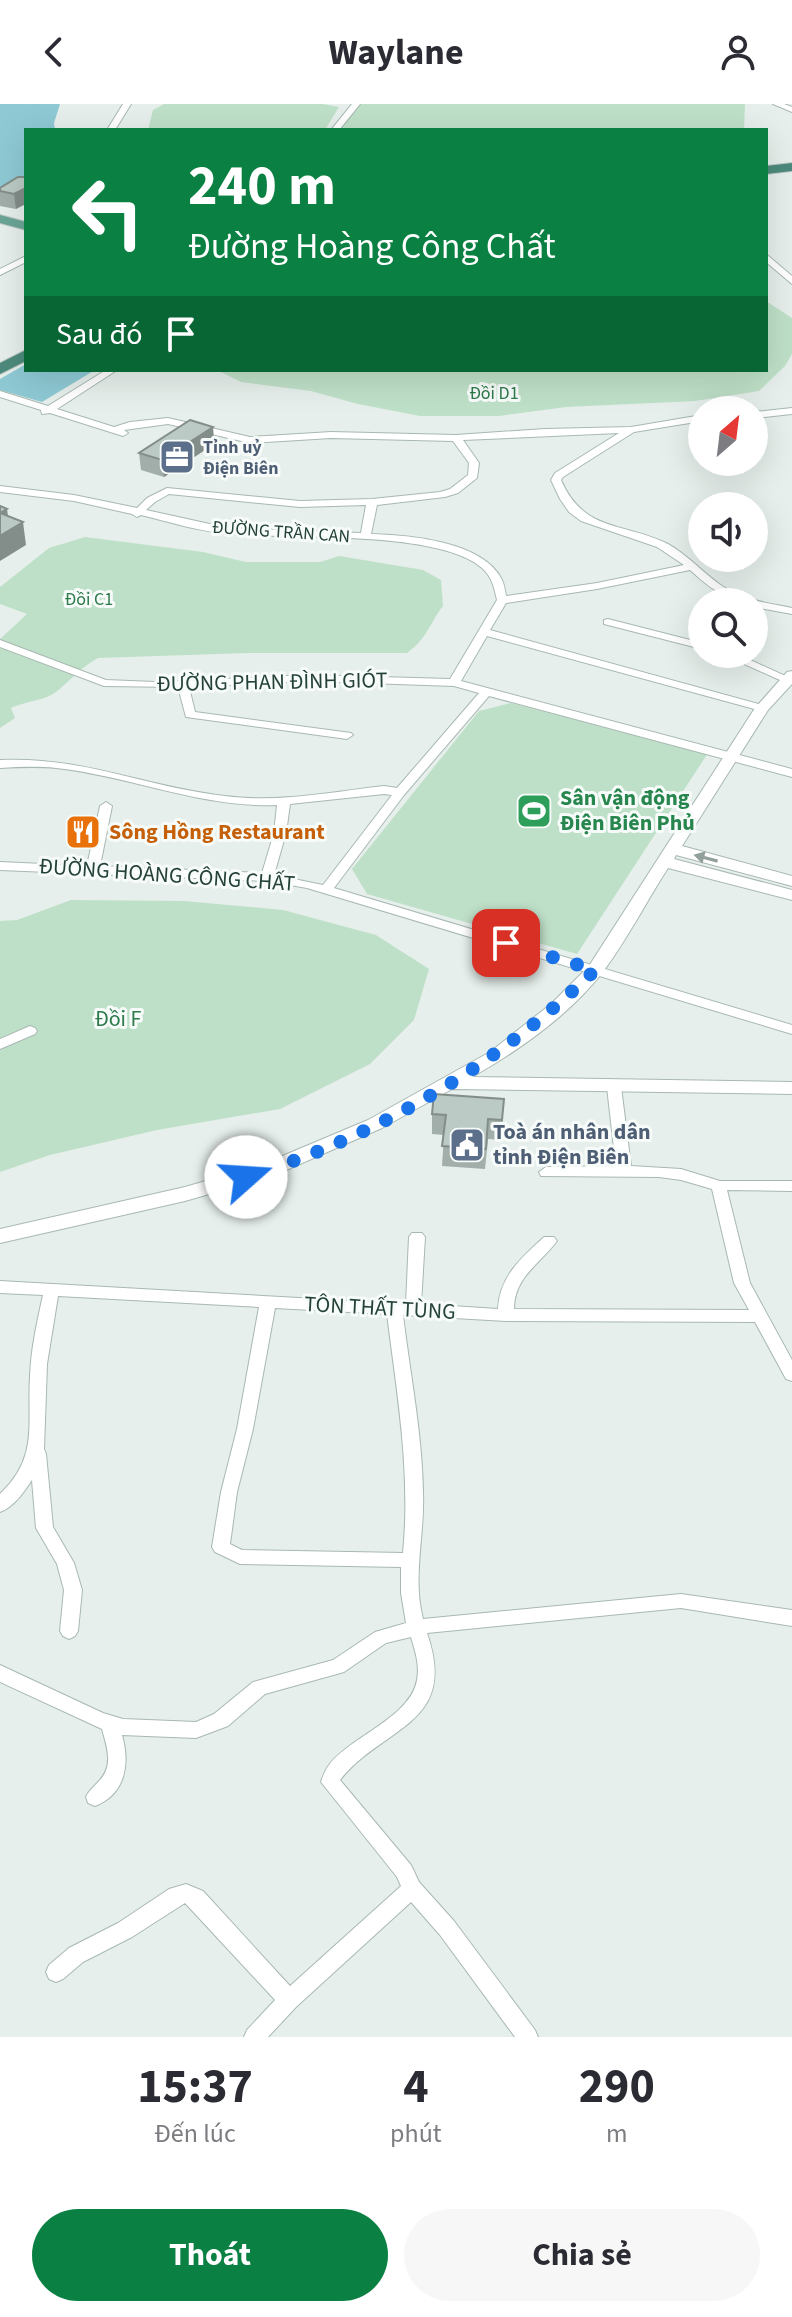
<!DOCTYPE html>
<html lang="vi">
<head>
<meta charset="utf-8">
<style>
	:root { --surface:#fff; --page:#f7f7f7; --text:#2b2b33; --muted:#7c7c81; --accent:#0b8043 }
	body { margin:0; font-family:"Source Sans 3",sans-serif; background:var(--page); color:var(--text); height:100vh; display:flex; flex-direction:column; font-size:30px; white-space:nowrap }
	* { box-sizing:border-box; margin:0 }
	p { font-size:26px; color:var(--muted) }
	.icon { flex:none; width:44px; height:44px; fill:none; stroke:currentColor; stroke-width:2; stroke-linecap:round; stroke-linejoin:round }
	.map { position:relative; height:1933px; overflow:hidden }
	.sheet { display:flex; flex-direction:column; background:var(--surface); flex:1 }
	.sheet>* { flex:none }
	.hud { position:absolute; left:24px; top:24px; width:744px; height:244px; border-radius:0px; box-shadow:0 8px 32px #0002; background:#0b8043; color:#fff; overflow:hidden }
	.needle { width:52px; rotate:28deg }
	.tools { position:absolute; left:688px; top:292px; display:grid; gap:16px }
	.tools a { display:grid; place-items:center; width:80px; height:80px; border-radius:50%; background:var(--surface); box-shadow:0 8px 32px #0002; font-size:40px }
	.pin { position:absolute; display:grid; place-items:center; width:68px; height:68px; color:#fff; margin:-34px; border-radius:16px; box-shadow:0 4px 12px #0006 }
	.me { position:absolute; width:88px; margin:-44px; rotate:71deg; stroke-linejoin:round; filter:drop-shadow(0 0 6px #0008) }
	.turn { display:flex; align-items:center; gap:28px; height:168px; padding:0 32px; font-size:36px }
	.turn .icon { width:104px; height:104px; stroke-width:2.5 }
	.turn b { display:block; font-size:56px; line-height:68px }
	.then { display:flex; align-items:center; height:76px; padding:0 32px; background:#0003; gap:16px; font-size:30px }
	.eta { display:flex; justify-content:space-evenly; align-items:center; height:136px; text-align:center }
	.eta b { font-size:48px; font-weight:700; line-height:56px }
	.primary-button { display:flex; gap:16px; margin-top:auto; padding:16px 32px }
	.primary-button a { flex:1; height:92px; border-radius:48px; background:var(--accent); color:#fff; font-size:32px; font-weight:700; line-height:92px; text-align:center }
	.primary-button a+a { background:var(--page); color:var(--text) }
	header { display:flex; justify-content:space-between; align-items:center; height:104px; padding:0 32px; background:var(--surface); font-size:36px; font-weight:700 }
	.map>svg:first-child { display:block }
	.green { fill:#bfe0c8 }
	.water { fill:#8ec9d4 }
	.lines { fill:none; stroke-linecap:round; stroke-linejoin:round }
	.minor-casing { stroke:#a8b8b2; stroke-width:2 }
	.tertiary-casing { stroke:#a8b8b2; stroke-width:2 }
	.primary-casing { stroke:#c2cac8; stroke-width:2 }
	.trunk-casing { stroke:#c2cac8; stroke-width:2 }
	.minor { fill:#fff; fill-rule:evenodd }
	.tertiary { fill:#fff; fill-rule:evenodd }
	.primary { fill:#6aa596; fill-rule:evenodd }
	.trunk { fill:#4c8a7c; fill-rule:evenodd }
	.wall { fill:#a1aea9 }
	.shaded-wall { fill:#838d89 }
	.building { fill:#bbcac4; stroke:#838d89; stroke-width:2 }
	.oneway { fill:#92a09c }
	.route { stroke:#1a73e8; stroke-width:14; stroke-dasharray:0 25.2 }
	.labels { text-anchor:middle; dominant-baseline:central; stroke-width:6; stroke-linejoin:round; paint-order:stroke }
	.far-park-label { font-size:18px; fill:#2d7a4b; stroke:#f7fbf9 }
	.far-service-label { font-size:18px; font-weight:bold; fill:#4e5e75; stroke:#f7fbf9; text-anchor:start }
	.far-street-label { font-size:18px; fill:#24423a; stroke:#f7fbf9 }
	.street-label { font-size:22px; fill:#24423a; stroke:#f7fbf9 }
	.leisure-label { font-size:22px; font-weight:bold; fill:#27864d; stroke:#f7fbf9; text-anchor:start }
	.food-label { font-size:22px; font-weight:bold; fill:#c56008; stroke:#f7fbf9; text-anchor:start }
	.park-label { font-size:22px; fill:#2d7a4b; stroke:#f7fbf9 }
	.service-label { font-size:22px; font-weight:bold; fill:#4e5e75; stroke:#f7fbf9; text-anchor:start }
</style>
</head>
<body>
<header><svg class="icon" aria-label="back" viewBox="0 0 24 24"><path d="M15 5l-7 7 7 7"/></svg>Waylane<svg class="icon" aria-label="person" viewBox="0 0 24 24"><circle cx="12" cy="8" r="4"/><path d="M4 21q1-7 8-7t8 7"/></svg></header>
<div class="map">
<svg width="792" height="1933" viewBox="0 0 792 1933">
	<rect width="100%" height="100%" fill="#e6efeb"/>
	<!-- green -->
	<path class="green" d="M164,0H323L339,3L325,26H148L153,6Z
		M357,0H745L744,26L337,24Z
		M766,197L792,214V250L785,262L759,287L695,297L566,303L498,312H420L358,300L311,287L241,278L217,266H766Z
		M85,433L203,448L246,458H320L339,452L423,466L441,476L443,502C429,520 427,535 407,549H247L98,554C80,563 69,579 53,590C44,596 23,598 11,604L15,614L0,624V535L27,510L0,500V483L49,444Z
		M511,599L708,649L577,850L367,790L352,765L479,607Z
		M71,796L184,797L283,806L376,831L429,865L414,916L370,960L280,1005L157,1026L50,1051L0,1068V817L17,816Z"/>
	<!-- water -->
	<path class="water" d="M0,0H60L54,19L55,26H26V76L0,88Z
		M26,260V266H95L42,298L0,286V275Z"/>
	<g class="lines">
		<defs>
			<path id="minor" d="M123,0H131L115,26H107Z
				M352,0H360L339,26H331Z
				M773,0H784L792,3V8Z
				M766,150L792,172V180L766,158Z
				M26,152V158L0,171V165Z
				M106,266H117L57,305L114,323L130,318L168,314L250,333L331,328L456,331L545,325L631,323L702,311V317L634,328L563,373L561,376C584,429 624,418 668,440C688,451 703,469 722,482C743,496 767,499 792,504V510L754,503V498C727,498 710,484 690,466L597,485L506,499L490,526L766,602V606H758L487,532L461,577L792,665V673L489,592L404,691L334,784L792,921V930L307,784L267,777L0,766V758L87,762L100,702L106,698L112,702L100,762L262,769L274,729L277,701C200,704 131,672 56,664C37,662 19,663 0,664V656C83,652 145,683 225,692C278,699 331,688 384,682L397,684L479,589L454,582L310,577L189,583L195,608L351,629L353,631L347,635L186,613L178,583L104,582L0,543V536L106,576L155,578L310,571L450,575L497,496C494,483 492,473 482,464C439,426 290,435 231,430C201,428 170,418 141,411L137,413L132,410L74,397L0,388V382L74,391L137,404L147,394L167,384L300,397L372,395L440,388L450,385L468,371L469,359L453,337L331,334L250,339L168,320L124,326L128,329L123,332L50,309L42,310L41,306L0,293V287L48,302ZM619,329L555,369L551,376L560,395L569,408L581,417L657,443L684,461L597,479L506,492C505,486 504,479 501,474C481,437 408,431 371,430L377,401L445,393L458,389L477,374L479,359L463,336ZM169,390L300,403L366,401L361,429L228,424L146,406L155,398ZM384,690L392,691L323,781L274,771L286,729L290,700Z
				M792,304V310L754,314V308Z
				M608,515L702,539V545L604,520V516Z
				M722,550H737L792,575L790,577H782Z
				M30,922L35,924L37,927L35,930L0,945V935Z
				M614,978L621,983L631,1062L681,1065L720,1077H792V1087L727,1086L750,1179L792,1256V1277L786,1275L755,1218L506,1217L403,1211C410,1270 422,1328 423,1388C425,1431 412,1472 423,1515L681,1490L792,1506V1522L681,1504L427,1529C459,1621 384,1621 340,1676L411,1761L419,1778L454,1817L535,1926L538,1933H515L440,1831L411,1798L296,1903L268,1933H244L247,1926L275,1896L185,1799L132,1833L83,1858L63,1875L56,1878L49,1875L46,1868L49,1861L69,1844L118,1819L169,1785L186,1780L203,1787L290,1882L401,1782L397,1773L321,1678C323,1672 325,1666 329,1661C350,1633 411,1613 417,1576C420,1561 415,1547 411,1533L386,1539L344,1568L265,1590L228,1622L196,1634L122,1631C130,1659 126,1690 95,1702L88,1699L86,1693C89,1686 94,1683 99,1677C114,1662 107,1643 102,1625L0,1578V1561L103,1609L123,1615L196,1618L214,1610L253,1578L333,1556L375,1528L406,1519L401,1489V1463L240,1460L215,1448L212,1443L221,1388L237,1325L259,1203L58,1192L47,1260L44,1345L46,1350L53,1423L74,1459L82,1486L78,1527L75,1532L69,1535L63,1532L60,1527L64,1486L57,1460L36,1424L32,1376C24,1388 14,1403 0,1408V1390C39,1353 27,1321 30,1272C31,1245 37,1218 43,1191L0,1189V1177L406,1200L409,1133L412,1129H422L425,1133L421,1200L498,1205C499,1173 522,1153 544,1133H554L557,1137C540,1160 514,1173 514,1205L749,1206L734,1179L712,1085L681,1076L659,1073L541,1072L539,1068L546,1063L616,1062L607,983ZM275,1204L387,1210C397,1290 411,1368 403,1449L242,1446L230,1440L237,1388L253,1325Z"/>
			<path id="tertiary" d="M792,567V580L768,606L682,742L792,772V782L676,751L674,755L792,786V796L668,764C646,798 627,836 602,869C569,911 518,947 472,973L792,978V990L452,985L382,1024L275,1071L185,1097L0,1139V1125L185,1083L261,1061L368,1016L490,948L551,900L589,862L755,604L787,568Z"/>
			<path id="primary" d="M0,111L26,118V126L0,119Z"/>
			<path id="trunk" d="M792,59V67L766,70V62Z
				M26,246V257L0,270V259Z"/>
		</defs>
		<!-- minor casing -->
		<use href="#minor" class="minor-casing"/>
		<!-- tertiary casing -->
		<use href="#tertiary" class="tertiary-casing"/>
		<!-- primary casing -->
		<use href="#primary" class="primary-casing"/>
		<!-- trunk casing -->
		<use href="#trunk" class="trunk-casing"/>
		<!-- minor -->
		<use href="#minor" class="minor"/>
		<!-- tertiary -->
		<use href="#tertiary" class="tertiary"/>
		<!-- primary -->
		<use href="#primary" class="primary"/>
		<!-- trunk -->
		<use href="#trunk" class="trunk"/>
	</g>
	<!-- wall -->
	<path class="wall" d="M26,73L16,105L0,102V84Z
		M213,323L214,340L164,373L141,366L139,349Z
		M432,1010L503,1015L501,1036L488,1035L485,1065L442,1062L444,1031L432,1030Z"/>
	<!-- shaded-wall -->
	<path class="shaded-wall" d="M26,84V100L16,105L14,90Z
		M213,323L214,340L164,373L162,356Z
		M7,405L10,426L23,418L26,441L0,457V409Z"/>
	<!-- building -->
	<path class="building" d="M18,73H26V84L14,90L0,87V84Z
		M190,316L213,323L162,356L139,349Z
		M0,402L7,405L0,409Z
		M0,409L23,418L0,432Z
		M434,990L504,995L502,1016L488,1015L486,1045L442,1042L446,1011L432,1010Z"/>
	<!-- one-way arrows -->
	<defs><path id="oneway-solid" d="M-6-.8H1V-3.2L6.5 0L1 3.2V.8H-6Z" transform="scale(2)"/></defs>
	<use class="oneway" href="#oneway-solid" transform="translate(706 754) rotate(-165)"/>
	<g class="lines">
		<!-- route -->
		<path class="route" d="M246,1073C377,1033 497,961 595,866L506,839"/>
	</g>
	<!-- icons -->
	<defs>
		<symbol id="office-square" viewBox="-11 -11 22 22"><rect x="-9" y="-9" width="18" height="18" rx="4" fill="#5c6f8a" stroke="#f7fbf9"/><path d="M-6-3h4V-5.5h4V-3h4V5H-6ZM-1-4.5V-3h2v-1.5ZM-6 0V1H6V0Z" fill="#fff"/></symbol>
		<symbol id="stadium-square" viewBox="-11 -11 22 22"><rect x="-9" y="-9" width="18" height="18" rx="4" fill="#2e9e5b" stroke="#f7fbf9"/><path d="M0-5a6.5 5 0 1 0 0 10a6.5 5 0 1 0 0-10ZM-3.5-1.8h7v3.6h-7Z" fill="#fff"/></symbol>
		<symbol id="restaurant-square" viewBox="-11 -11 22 22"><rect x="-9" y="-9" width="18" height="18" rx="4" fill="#e8710a" stroke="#f7fbf9"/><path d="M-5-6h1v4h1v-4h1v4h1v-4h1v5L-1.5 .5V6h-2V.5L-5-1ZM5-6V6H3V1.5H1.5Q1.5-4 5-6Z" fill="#fff"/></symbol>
		<symbol id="civic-square" viewBox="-11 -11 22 22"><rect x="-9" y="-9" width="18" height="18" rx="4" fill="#5c6f8a" stroke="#f7fbf9"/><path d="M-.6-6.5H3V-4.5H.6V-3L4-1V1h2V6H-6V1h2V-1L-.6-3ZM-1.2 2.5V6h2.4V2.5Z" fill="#fff"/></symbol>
	</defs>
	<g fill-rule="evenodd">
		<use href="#office-square" x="157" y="333" width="40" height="40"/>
		<use href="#stadium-square" x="514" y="687" width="40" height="40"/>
		<use href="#restaurant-square" x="63" y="708" width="40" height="40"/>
		<use href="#civic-square" x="447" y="1021" width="40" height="40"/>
	</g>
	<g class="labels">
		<!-- far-park labels -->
		<g class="far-park-label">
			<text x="494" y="289">Đồi D1</text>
			<text x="89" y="495">Đồi C1</text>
		</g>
		<!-- far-service labels -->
		<g class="far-service-label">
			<text x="203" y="343">Tỉnh uỷ<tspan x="203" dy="21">Điện Biên</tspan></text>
		</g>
		<!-- far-street labels -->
		<g class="far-street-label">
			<text transform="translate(281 428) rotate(4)">ĐƯỜNG TRẦN CAN</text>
		</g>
		<!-- street labels -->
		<g class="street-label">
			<text transform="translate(272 578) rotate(-1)">ĐƯỜNG PHAN ĐÌNH GIÓT</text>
			<text transform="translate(167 771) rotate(4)">ĐƯỜNG HOÀNG CÔNG CHẤT</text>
			<text transform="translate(380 1204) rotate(3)">TÔN THẤT TÙNG</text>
		</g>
		<!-- leisure labels -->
		<g class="leisure-label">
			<text x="560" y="694">Sân vận động<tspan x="560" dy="25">Điện Biên Phủ</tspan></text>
		</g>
		<!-- food labels -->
		<g class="food-label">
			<text x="109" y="728">Sông Hồng Restaurant</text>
		</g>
		<!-- park labels -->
		<g class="park-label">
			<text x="118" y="915">Đồi F</text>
		</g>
		<!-- service labels -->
		<g class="service-label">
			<text x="493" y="1028">Toà án nhân dân<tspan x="493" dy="25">tỉnh Điện Biên</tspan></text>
		</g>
	</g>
</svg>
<div class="tools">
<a><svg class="needle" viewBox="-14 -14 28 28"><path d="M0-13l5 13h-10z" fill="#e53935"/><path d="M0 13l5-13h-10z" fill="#7c7c81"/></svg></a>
<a><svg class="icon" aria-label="sound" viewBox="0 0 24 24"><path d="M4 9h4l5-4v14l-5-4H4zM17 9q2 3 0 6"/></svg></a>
<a><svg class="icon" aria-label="search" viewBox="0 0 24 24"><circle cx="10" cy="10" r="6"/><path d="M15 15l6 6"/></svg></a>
</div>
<div class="pin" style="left:506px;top:839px;background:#d93025"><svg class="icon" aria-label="arrive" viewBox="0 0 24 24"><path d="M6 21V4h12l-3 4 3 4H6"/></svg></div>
<svg class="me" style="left:246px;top:1073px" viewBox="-20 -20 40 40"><circle r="19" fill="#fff"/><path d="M0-13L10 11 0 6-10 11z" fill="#1a73e8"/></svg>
<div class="hud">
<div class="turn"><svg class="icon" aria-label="left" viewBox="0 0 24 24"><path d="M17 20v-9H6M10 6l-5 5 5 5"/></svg><div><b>240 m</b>Đường Hoàng Công Chất</div></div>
<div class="then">Sau đó<svg class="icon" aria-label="arrive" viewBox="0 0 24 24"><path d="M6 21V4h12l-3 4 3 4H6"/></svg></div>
</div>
</div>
<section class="sheet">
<div class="eta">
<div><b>15:37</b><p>Đến lúc</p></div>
<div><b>4</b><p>phút</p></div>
<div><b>290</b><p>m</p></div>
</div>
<div class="primary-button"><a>Thoát</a><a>Chia sẻ</a></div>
</section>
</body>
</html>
